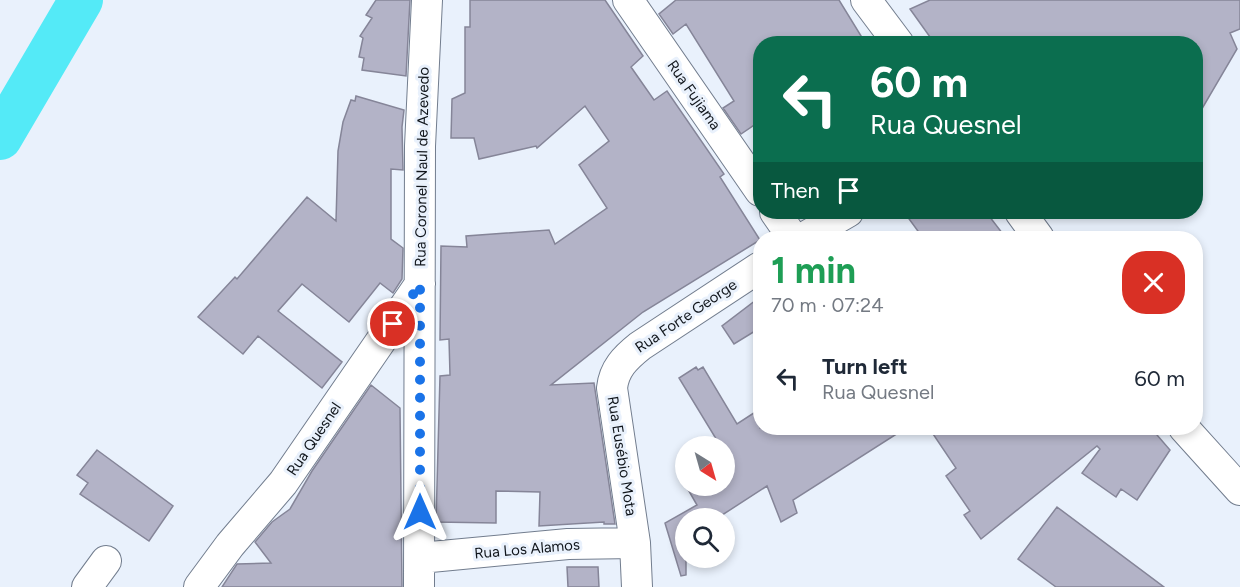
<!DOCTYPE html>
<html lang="en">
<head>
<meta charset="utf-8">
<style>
	:root { --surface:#fff; --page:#f2f2f3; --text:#1f2937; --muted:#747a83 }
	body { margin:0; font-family:Figtree,sans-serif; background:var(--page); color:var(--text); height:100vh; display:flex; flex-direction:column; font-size:22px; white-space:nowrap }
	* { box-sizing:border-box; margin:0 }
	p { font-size:20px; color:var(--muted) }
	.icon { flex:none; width:33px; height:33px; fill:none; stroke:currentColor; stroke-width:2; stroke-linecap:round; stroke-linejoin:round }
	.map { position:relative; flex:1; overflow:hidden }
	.details { position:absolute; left:753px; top:231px; width:450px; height:204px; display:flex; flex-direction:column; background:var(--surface); border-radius:24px; box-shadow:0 3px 9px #0003 }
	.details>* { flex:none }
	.hud { position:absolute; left:753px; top:36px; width:450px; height:183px; border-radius:24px; box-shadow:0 3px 9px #0003; background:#0b6e4f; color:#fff; overflow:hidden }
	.needle { width:39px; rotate:143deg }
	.buttons { position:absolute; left:675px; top:436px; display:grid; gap:12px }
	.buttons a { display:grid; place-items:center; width:60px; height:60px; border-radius:50%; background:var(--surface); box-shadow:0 3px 9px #0003; font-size:30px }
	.pin { position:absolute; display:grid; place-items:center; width:51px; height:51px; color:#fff; margin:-26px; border:3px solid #fff; border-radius:50%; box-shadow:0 2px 6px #0007 }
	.me { position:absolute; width:66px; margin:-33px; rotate:0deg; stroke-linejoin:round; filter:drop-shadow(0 0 4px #0008) }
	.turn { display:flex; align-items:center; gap:21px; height:126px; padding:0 18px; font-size:27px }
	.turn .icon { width:78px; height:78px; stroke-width:2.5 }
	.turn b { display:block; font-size:42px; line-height:51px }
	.then { display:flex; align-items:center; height:57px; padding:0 18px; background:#0003; gap:12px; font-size:22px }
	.round { display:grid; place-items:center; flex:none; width:63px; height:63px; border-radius:24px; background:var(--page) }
	.headline { display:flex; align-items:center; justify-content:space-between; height:102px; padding:0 18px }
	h1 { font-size:36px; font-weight:700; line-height:45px; color:#1e9e55 }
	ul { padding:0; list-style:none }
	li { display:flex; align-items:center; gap:18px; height:90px; padding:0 18px }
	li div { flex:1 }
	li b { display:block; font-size:22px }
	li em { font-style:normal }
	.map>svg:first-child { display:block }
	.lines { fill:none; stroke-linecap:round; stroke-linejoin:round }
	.river { stroke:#54eaf7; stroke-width:44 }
	.building { fill:#b3b3c7; stroke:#858598; stroke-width:1.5 }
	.minor-casing { stroke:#727d8e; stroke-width:32 }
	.minor { stroke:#fff; stroke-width:30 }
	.route { stroke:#1a73e8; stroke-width:10; stroke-dasharray:0 18 }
	.labels { text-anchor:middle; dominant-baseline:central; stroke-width:6; stroke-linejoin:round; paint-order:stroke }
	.street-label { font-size:15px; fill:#10151b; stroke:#e9f1fc }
</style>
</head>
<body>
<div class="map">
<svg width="1240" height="587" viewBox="0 0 1240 587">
	<rect width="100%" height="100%" fill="#e9f1fc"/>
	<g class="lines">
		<!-- river -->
		<path class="river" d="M0,138L81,0"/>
	</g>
	<!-- building -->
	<path class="building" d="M376,0H410L406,76L362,70L364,58L359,57L363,38L360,36L372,18L366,15Z
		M470,0H605L643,56L631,67L654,100L667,91L724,174L720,177L760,240L643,312L551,385L594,383L615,524H604V522L539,526L540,492L496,491V523L436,522L440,376L450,375L449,339L440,340L441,246L467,247L466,236L549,230L555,244L607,208L579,165L609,141L585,106L537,148L536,146L479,159L474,138H451L452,99L465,93V27H470Z
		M676,0H839L866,44H760V121L741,134L723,108L734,101L686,24L673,34L659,14Z
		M930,0H1240V29L1230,33L1237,49L1196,119V44H935L910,9Z
		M356,96L404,110L402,127L403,170L391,169V239L403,248L402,279L393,293L380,283L349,322L302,284L278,311L342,362L322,388L258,336L243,354L198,317L235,277L237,279L307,197L336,221L338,151L343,122L351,100L355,101Z
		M904,212H986L1006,238H923Z
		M760,297V328L734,344L722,326Z
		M696,367L698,370L703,367L737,424L760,409V428H906L793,500L797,513L781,522L767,486L716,519H686V575L681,576L665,523L697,505L686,486H724V447H721L679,378Z
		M371,385L400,408L402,587H222L237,564L271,563L255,542L272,522L290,509L312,471Z
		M929,428H1151L1170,450L1137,500L1121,489L1116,497L1082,473L1100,449L1097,446L981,539L964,515L970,511L946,476L956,468Z
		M97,450L173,506L149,541L80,494L88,483L77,475Z
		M1057,507L1164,587H1056L1018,559Z
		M567,567H598L599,587H568Z"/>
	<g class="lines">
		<defs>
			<path id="minor" d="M628,0L760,191
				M866,0L899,44
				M775,212L793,238
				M1020,212L1039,238
				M803,238L848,212
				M1184,428L1240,490
				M420,558L568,544L635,543
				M87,587L106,561
				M199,587L230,545L283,483L420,284
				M419,587L420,146L427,0
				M637,587L635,543L612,388C614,369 625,358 640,346L760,267"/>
		</defs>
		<!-- minor casing -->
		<use href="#minor" class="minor-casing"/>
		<!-- minor -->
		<use href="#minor" class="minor"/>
	</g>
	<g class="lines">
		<!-- route -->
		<path class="route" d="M393,324L420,284V512"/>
	</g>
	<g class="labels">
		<!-- street labels -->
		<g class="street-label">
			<text transform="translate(694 95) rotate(55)">Rua Fujiama</text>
			<text transform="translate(422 167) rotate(-89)">Rua Coronel Naul de Azevedo</text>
			<text transform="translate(686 316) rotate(-34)">Rua Forte George</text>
			<text transform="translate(314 439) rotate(-56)">Rua Quesnel</text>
			<text transform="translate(622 456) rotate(81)">Rua Eusébio Mota</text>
			<text transform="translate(527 549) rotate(-5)">Rua Los Alamos</text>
		</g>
	</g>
</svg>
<div class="buttons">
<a><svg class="needle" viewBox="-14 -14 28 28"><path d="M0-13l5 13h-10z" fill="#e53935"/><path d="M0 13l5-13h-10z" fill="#747a83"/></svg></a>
<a><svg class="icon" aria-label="search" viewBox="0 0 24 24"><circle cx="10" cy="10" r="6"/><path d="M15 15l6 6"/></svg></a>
</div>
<div class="pin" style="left:393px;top:324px;background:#d93025"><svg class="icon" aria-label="arrive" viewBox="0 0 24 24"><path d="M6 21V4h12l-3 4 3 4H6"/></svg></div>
<svg class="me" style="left:420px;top:512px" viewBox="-20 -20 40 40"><path d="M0-17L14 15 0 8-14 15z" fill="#1a73e8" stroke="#fff" stroke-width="4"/></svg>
<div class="hud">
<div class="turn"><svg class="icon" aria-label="left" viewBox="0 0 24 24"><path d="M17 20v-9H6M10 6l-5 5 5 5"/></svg><div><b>60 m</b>Rua Quesnel</div></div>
<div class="then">Then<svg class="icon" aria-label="arrive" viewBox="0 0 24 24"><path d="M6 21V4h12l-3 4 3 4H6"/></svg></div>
</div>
<section class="details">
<div class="headline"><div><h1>1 min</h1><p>70 m · 07:24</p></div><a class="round" style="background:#d93025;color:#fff"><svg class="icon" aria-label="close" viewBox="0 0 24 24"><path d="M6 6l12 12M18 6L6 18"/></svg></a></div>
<ul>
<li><svg class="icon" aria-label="left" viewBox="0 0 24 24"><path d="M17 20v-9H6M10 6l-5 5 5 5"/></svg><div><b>Turn left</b><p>Rua Quesnel</p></div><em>60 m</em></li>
</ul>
</section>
</div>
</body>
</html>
